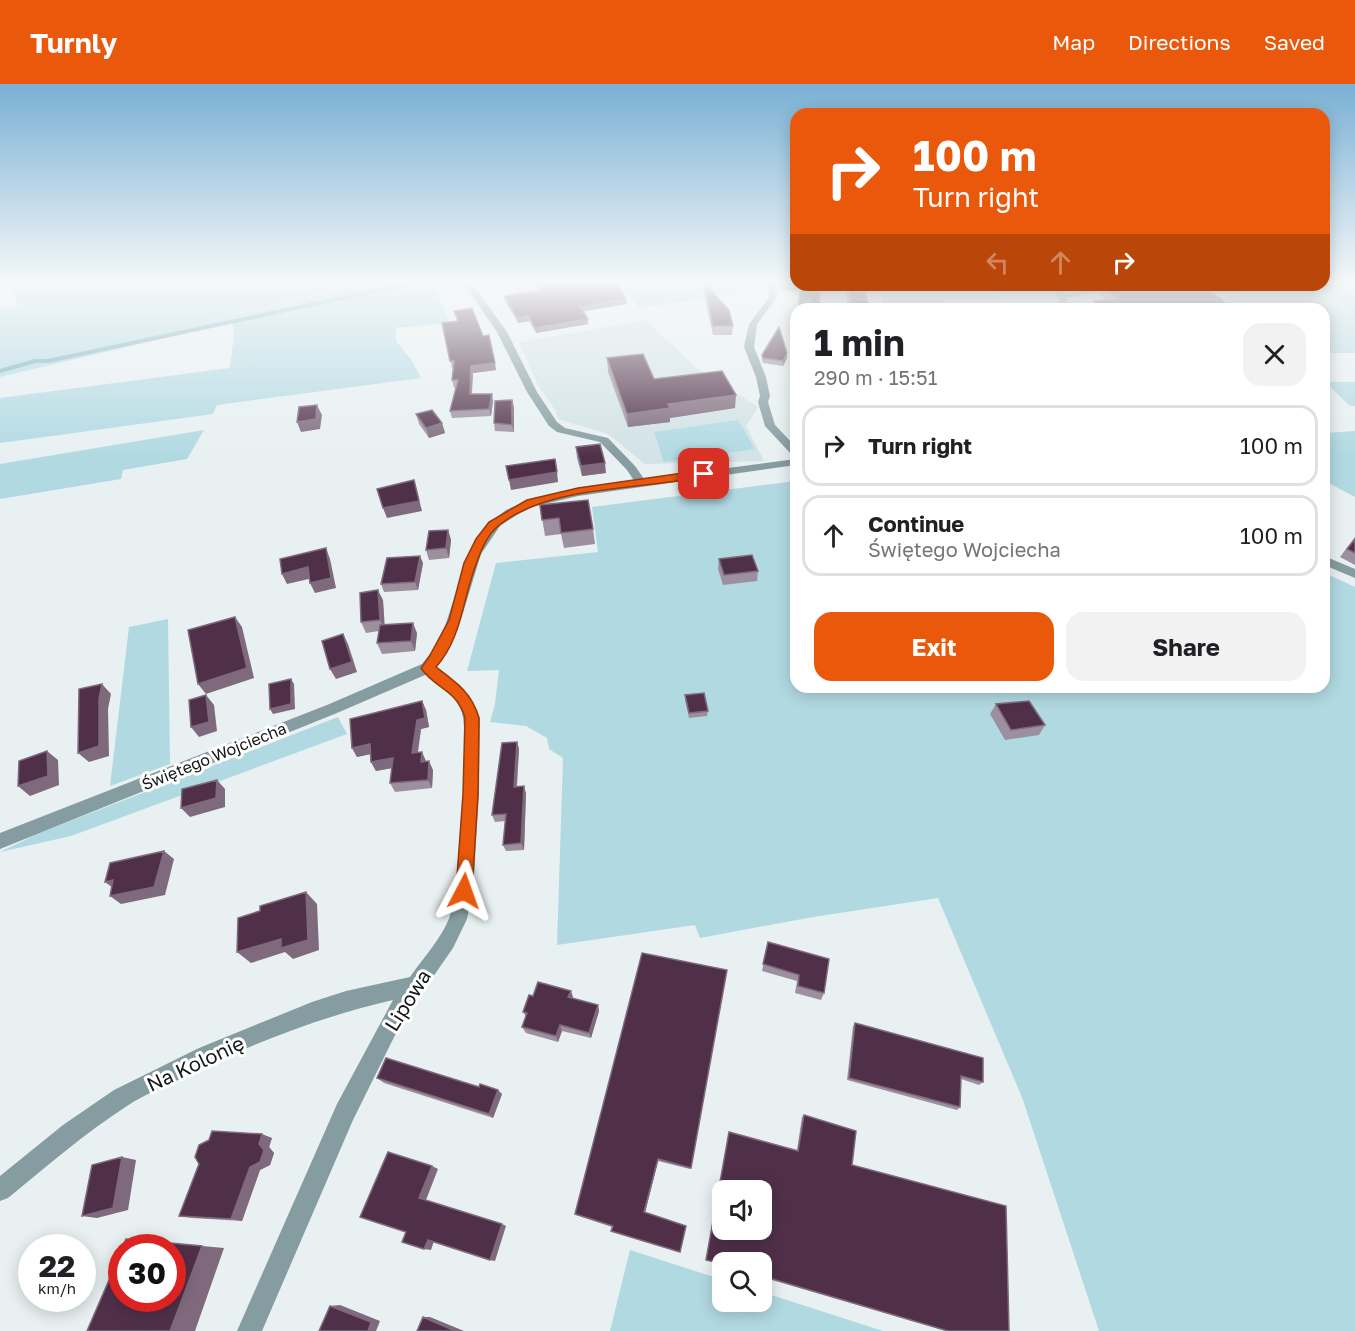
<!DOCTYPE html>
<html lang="en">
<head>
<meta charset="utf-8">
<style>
	:root { --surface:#fff; --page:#f2f2f2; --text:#202124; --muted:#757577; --line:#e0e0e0; --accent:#ea580c }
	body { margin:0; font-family:"Golos Text",sans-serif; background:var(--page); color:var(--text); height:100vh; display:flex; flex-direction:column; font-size:22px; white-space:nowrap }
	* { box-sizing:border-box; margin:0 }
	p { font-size:20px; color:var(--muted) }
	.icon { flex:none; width:33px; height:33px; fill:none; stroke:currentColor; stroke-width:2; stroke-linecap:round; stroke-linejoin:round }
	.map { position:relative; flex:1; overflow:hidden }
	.side { position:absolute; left:790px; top:219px; width:540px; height:390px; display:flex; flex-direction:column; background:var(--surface); border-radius:18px; box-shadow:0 3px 15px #0003 }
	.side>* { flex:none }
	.guide { position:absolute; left:790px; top:24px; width:540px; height:183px; border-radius:18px; box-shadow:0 3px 15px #0003; background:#ea580c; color:#fff; overflow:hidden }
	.controls { position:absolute; left:712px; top:1096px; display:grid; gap:12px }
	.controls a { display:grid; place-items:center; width:60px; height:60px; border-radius:12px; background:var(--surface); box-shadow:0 3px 15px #0003; font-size:30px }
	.speed { position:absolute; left:18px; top:1150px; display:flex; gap:12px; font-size:30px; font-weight:700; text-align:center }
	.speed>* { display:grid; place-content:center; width:78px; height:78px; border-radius:50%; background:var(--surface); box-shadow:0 3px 15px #0003; line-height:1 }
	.speed small { font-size:15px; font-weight:400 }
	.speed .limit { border:9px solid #d22; background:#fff; color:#111 }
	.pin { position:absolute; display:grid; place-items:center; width:51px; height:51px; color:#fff; margin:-26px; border-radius:12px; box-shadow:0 3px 9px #0006 }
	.me { position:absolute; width:66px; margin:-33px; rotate:4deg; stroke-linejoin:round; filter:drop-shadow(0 0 4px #0008) }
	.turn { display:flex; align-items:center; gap:21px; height:126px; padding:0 24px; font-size:27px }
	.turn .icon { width:78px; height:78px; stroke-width:2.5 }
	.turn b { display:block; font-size:42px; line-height:51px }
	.lanes { display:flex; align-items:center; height:57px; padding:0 24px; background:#0003; justify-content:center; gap:30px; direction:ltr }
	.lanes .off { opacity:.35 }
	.round { display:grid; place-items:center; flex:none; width:63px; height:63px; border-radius:18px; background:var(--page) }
	.headline { display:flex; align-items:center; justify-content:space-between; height:102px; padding:0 24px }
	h1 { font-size:36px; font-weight:700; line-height:45px }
	.cta { display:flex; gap:12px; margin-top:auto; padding:12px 24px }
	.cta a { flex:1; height:69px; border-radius:18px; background:var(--accent); color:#fff; font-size:24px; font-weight:700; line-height:69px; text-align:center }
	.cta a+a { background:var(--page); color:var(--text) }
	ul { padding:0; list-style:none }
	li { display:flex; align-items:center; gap:18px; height:81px; margin:0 12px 9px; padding:0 12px; border:3px solid var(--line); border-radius:18px }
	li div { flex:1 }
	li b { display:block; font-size:22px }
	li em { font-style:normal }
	header { display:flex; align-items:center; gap:36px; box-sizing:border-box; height:84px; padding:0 30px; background:var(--accent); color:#fff }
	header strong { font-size:28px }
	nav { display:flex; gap:33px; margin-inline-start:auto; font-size:21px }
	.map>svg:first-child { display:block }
	.built { fill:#d2e2e6 }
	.green { fill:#b1d9e2 }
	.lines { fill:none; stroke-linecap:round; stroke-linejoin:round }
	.stream { stroke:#73abb6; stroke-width:4 }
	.minor { fill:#859ca1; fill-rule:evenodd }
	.tertiary { fill:#859ca1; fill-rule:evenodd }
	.wall { fill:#9c909e }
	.shaded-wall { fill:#7e6a7c }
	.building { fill:#503049; stroke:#7e6a7c; stroke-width:1.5; fill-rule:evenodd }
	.route { fill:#ea580c; stroke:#983908; stroke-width:1.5 }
	.labels { text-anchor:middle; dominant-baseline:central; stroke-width:6; stroke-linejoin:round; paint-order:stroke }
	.street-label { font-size:16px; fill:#151818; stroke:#fff }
	.near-street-label { font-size:20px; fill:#151818; stroke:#fff }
</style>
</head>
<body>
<header>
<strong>Turnly</strong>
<nav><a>Map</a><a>Directions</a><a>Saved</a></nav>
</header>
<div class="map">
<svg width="1355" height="1247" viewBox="0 0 1355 1247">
	<rect width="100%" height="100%" fill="#e8f0f2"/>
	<!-- built -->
	<path class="built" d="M646,236L695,283L758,323L746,342L764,377L645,380L608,350L558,335L556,327L538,301L519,258Z"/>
	<!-- green -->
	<path class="green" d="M9,198H371L201,238L379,198L462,199L459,203L436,205L449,239L396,244V257L412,277L421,294L217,321L213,330L0,359V314L230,284C231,268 236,254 232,238L0,293V224H18Z
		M732,198L736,210L639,224L622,199Z
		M1325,198H1355V269H1325L1324,225H1156L1248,209L1235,201H1324Z
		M879,201H985L1001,215L944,217L947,225H884Z
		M1325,298H1355V322H1350Z
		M738,336L755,365L664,378L654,348Z
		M204,346L187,375L123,386L121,395L0,415V380Z
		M1355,347V413L1325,397L1324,349Z
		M796,397V603H1324L1325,489L1355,503V1247H1099L1023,1016L938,814L813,833L700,854L695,841L557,861L563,674L549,665L547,654L526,642L490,638L495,620L499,586L467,587L496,479L598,468L592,423Z
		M168,535L170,680L110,702L129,543Z
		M338,633L347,650L71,752L0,768L37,750Z
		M630,1166L723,1196V1218H762V1208L883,1247H610Z"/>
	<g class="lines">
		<!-- stream -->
		<path class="stream" d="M0,287L35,277H48L417,198"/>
		<!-- minor -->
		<path class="minor" d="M463,198H471L507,248L537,308L557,338L565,344L608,354L635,382L647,399L645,401H637L627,386L600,358L557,348L549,342L527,308L497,248Z
			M766,198H774L777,206L776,215L757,240L754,263L766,293L770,312L768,318L775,341L796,363V372L792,371L765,342L758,318L760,312L756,293L744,263L749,240L768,215L769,206Z
			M1109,201H1127L1062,215L1058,212Z
			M427,579L460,601L470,614L480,634L479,710L473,807L467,835L453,864L401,939L353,1036L262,1247H237L337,1020L393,916C319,933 248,961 180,995C162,1004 143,1011 127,1022C85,1049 47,1082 8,1114L0,1117V1092L63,1041L114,1006L199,964L312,918L346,907L410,893C423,874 442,854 450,832C458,806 471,647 461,626C454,609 436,598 422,588L420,584Z"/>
		<!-- tertiary -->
		<path class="tertiary" d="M1053,201H1061L1070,225H1062Z
			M796,375V381L578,412L532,423L515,432L500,442L481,470L458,545L443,573L432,588L337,629L0,765V749L327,621L422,580L433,566L444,545L469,470L480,450L492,437L506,426L524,418L578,404Z
			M1324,472L1355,485V494L1324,481Z"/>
	</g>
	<!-- wall -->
	<path class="wall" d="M703,198L733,242L732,251H713L703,206Z
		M776,198H796V201H823L822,211H820L819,225H811L809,222L804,225H798L799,207L779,206Z
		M537,201H581L626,215L627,220L583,227L588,240L536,249L529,237L518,239L505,217L504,212L537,206Z
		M846,201H863L869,223V225H849L845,207Z
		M1102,203H1233L1207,206L1231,225H1093L1091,224L1094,217L1107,216L1099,209Z
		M454,227L483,252L496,286L473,289L472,310L493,317L491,332L452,334L450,327L456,303L454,304L452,296L454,284H452L442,239L457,237Z
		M787,269V274L783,282L763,279L762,276V271Z
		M607,274L654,295L735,324L670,334V338L628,343L608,288Z
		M514,323V348L495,347L494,339Z
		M416,330L442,339L445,349L429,354L419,340Z
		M576,363L606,389L582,392L577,374Z
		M540,421L593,445L595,460L564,464L561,450L545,452Z
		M448,446L451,456L449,474L429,476L426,466Z
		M1355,453V481L1340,473Z
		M719,475L758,487L757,497L723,501L718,485Z
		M423,479L418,506L384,508L381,500Z
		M383,516L384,541L417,549L415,567L382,570L377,559L379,547L366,549L361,538Z
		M685,611L708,627L707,632L689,634L685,616Z
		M422,617L426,626L429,643L421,645L418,669L433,686L432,704L395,708L390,699L392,684L376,687L371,678V670L357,673L352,664Z
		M996,620L1045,641L1039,651L1005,656L990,630Z
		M517,658L519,665L517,703L526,709L524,766L506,767L503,761L505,737L495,738L492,731Z
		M768,858L824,909L821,916L795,909L797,897L762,887Z
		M727,886L690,1085L658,1077L645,1128L686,1142L680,1168L612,1148L611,1147L612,1143L576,1131L575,1130Z
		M533,912L573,913L572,914L598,921L599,927L591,954L562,947L558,958L526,949L522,943L526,933L523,928Z
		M855,939L983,998L979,1001L961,995L960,1023L957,1026L847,996L853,942Z
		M377,994L502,1010L493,1034L384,999Z
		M804,1031L852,1081L1009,1247H946L762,1193V1179H723V1181L706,1176L729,1048L797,1066L802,1033Z
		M272,1054L269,1063L274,1069L270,1081L260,1086L242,1137L192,1134L179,1132L209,1056Z"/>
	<!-- shaded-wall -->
	<path class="shaded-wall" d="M1199,201H1234L1233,203L1195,208Z
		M626,215L627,220L580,228V223Z
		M810,215L809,222L804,225H798L799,220Z
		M528,232L529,237L518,239L517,234Z
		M588,235V240L536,249L535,244Z
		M787,269V274L783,282V277Z
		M495,279L496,286L473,289L471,318L470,310L471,282Z
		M492,310L493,317L491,332L489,325Z
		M736,311L735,324L670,334V338L628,343L627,330L668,320Z
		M512,316L514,323V348L512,341Z
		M317,321L322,331L320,345L301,348L297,338Z
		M442,339L445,349L429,354L426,344Z
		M605,379L606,389L582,392L581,382Z
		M557,388L558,398L511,406L509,396Z
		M414,396L422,427L387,434L383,424Z
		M448,446L451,456L449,474L446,464Z
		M326,464L330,475L336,504L315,509L310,499Z
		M420,472L423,479L418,506L415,498Z
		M308,483L313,494L287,500L282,490Z
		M378,506L383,516L385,546L380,536Z
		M235,533L242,543L254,594L206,610L198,600Z
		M413,539L417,549L415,567L411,557Z
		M343,550L348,560L357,588L336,595L330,585Z
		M291,595L294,600L295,625L273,630L270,625Z
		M102,600L111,610L108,625L109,672L89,678L78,669L99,615Z
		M206,611L214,621L217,647L199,653L191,643Z
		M422,617L426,626L429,643L421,645L416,678L412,669L417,636Z
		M517,658L519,665L516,710L514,703Z
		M370,660L375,669L357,673L352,664Z
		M47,667L58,676L59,701L30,712L18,702Z
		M422,668L426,677L425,687L421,678Z
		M393,674L398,683L376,687L371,678Z
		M429,677L433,686L432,704L428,696Z
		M217,696L225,705V723L190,733L181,724Z
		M524,702L526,709L524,766L521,759Z
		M164,767L174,775L165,811L121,820L110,812Z
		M113,796L116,806L105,798Z
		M306,808L317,820L319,866L293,875L285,868L251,879L237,868Z
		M571,907L573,913L571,919L568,913Z
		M598,921L599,927L591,954L589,949Z
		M560,941L562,947L558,958L556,952Z
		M498,1006L502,1010L493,1034L489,1030Z
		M262,1050L272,1054L269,1063L274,1069L270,1081L260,1086L242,1137L231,1135Z
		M122,1073L136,1076L128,1126L97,1134L82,1132Z
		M658,1075V1077L645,1129L644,1128Z
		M432,1082L438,1085L426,1116L419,1114Z
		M502,1140L506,1142L495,1177L490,1176Z
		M428,1156L434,1157L431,1166L424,1165Z
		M202,1162L224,1164L195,1247H170Z
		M340,1221L380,1237L376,1247H368L330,1222Z
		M423,1233H430L464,1247H455Z"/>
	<!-- building -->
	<path class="building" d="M554,198H579L581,201L598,198H616L626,215L580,223L588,235L535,244L528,232L517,234L504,212L540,206L537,201Z
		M704,198L729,226L733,242H713Z
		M800,201H823V203H820L819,225H818L810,215L799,220Z
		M847,201H863L869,223L852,222Z
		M1109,201H1200H1199L1220,214L1231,225H1104L1094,217L1117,215L1102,203Z
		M472,224L483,252L489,251L495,279L471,282L470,310H492L489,325L450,327L458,296H452L454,277H450L442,239L458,237L454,227Z
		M779,243L787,269L783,277L763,274L762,271Z
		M643,270L654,295L722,287L736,311L668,320L670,324L627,330L607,274Z
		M512,316V341L494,339L495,317Z
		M317,321L316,335L297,338L299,323Z
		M432,326L442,339L426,344L416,330Z
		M600,360L605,379L581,382L576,363Z
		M555,375L557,388L509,396L506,382Z
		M414,396L419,417L383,424L377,405Z
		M588,416L593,445L561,449L559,434L542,436L540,421Z
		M448,446L446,464L426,466L429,447Z
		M1355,455V469L1347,465Z
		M326,464L331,494L310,499L308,483L282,490L280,475Z
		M752,471L758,487L724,491L719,475Z
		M420,472L415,498L381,500L387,474Z
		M378,506L380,536L361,538L360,509Z
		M235,533L247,584L198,600L188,546Z
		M413,539L411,557L377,559L380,541Z
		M343,550L352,578L330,585L322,557Z
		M291,595V620L270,625L269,600Z
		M102,600L99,615V662L78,669L79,605Z
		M704,609L708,627L689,629L685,611Z
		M206,611L209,638L191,643L189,616Z
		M422,617L425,634L417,636L412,669L422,668L421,678L429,677L428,696L390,699L393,674L371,678L370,660L352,664L350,635Z
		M1029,617L1045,641L1011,646L996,620Z
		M517,658L514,703L524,702L521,759L503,761L506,730L492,731L502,659Z
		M47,667L48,692L18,702L19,677Z
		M217,696L216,714L181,724L182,705Z
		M164,767L154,803L110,812L113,796L105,798L110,779Z
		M306,808L308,856L281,864V855L237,868L238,834L260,827V822Z
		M768,858L829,875L824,909L798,902L799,891L763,880Z
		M642,869L727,886L691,1084L658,1075L644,1128L686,1142L680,1168L611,1147L613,1142L575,1130Z
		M538,898L571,907L568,913L598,921L589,949L560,941L556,952L522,943L527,929L523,928L529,911L533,912Z
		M855,939L983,974V998L961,992L960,1023L849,994Z
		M386,974L479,1003L480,1000L498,1006L489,1030L377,994Z
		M804,1031L856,1047L852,1081L1006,1122L1009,1247H948L762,1192V1179H723V1180L706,1176L729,1048L798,1067ZM723,1107H762V1146H723Z
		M212,1047L262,1050L259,1060L264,1066L260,1078L250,1083L231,1135L179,1132L199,1080L195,1073L199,1061L209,1056Z
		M388,1068L432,1082L419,1114L502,1140L490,1176L428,1156L424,1165L402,1158L406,1148L360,1133Z
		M122,1073L113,1124L82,1132L92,1081Z
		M126,1155L202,1162L170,1247H87L122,1166V1215H172V1164H122Z
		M330,1222L371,1238L368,1247H319Z
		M423,1233L455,1247H417Z"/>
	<!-- sky -->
	<linearGradient id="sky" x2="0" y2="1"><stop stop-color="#79b0d4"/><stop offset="0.53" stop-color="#f5f8f9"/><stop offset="1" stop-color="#f5f8f9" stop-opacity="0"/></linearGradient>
	<rect width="1355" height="373" fill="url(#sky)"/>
	<!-- route -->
	<path class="route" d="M704,386L709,390L708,392C645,406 547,400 497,443C488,451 481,466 477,478C463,512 462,555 436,583C456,598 472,609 479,634L478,710L472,807L470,812L464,814L458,812L456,807L463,710L465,634C457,605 435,605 421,584L429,573L449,536L464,479L476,455L489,438L527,416L578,404Z"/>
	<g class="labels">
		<!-- street labels -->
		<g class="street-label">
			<text transform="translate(214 672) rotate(-22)">Świętego Wojciecha</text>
		</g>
		<!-- near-street labels -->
		<g class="near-street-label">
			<text transform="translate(407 916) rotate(-58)">Lipowa</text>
			<text transform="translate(195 979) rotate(-25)">Na Kolonię</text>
		</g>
	</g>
</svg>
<div class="controls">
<a><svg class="icon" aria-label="sound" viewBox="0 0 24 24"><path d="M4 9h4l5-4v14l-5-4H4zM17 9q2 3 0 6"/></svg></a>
<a><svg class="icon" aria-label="search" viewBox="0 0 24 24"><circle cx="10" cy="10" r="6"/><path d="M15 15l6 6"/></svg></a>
</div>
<div class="speed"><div>22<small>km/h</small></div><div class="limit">30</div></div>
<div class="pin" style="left:704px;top:390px;background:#d93025"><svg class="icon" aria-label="arrive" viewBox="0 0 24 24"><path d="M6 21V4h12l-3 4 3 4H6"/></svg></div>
<svg class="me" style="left:464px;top:807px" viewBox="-20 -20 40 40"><path d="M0-17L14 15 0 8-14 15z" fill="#ea580c" stroke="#fff" stroke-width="4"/></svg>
<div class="guide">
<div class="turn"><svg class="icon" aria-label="right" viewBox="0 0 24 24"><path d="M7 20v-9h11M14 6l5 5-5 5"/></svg><div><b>100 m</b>Turn right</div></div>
<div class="lanes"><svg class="icon off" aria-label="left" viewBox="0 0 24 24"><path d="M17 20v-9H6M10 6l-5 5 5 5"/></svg><svg class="icon off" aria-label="ahead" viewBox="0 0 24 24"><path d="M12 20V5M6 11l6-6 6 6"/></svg><svg class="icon" aria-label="right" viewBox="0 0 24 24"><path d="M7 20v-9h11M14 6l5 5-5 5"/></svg></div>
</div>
<section class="side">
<div class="headline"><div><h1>1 min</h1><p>290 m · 15:51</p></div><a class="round"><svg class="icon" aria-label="close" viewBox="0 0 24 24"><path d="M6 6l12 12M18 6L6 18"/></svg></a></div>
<ul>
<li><svg class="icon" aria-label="right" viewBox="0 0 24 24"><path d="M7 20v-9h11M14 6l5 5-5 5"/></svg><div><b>Turn right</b></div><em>100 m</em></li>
<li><svg class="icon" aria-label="ahead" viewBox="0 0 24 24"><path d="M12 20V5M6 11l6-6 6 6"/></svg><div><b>Continue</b><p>Świętego Wojciecha</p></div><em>100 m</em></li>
</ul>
<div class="cta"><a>Exit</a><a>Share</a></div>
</section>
</div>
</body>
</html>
